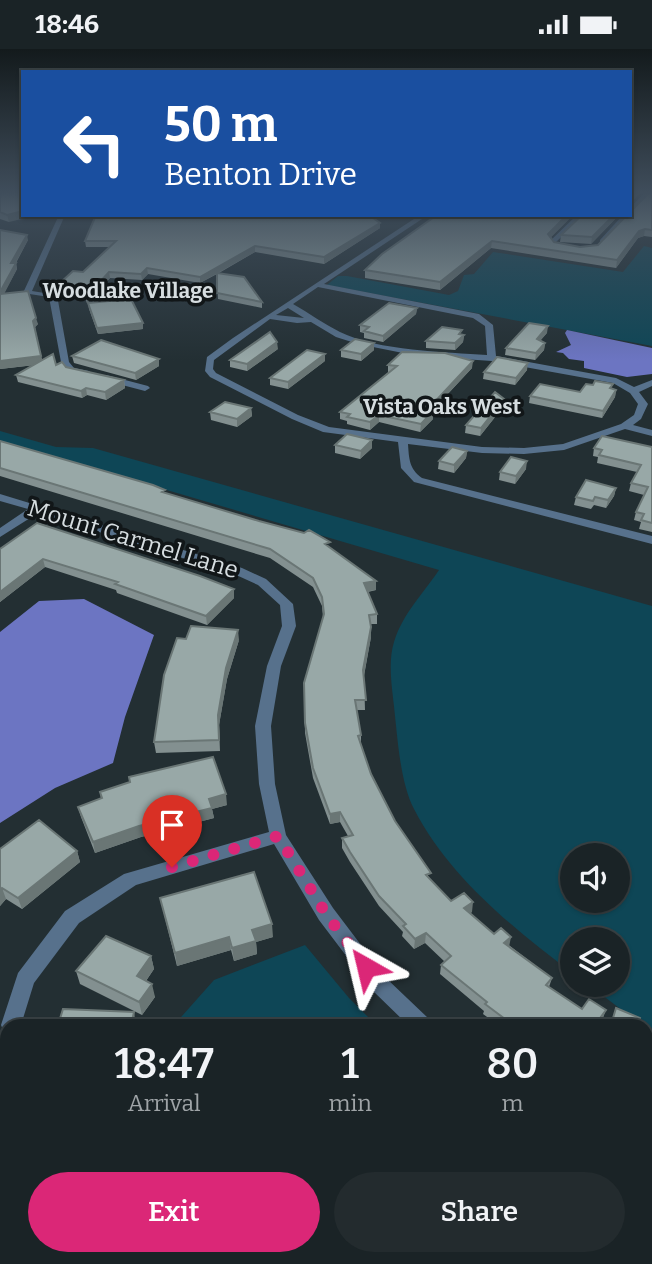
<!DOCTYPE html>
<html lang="en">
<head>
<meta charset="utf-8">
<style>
	:root { --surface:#1a2326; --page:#232b2e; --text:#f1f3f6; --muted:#9fa4a7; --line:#384043; --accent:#db2777 }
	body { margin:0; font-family:Bitter,serif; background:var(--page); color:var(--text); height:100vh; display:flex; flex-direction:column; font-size:26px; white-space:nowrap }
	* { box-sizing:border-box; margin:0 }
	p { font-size:23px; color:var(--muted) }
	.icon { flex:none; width:38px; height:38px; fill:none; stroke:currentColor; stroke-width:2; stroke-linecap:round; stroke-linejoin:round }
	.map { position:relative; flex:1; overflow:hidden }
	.sheet { position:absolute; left:0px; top:970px; width:653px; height:247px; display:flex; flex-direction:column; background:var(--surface); border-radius:21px 21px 0 0; box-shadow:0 2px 5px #0004,0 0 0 2px var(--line) }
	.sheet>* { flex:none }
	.banner { position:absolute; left:21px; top:21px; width:611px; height:147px; border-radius:0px; box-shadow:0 2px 5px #0004,0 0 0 2px var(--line); background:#1a4fa0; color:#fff; overflow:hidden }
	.fabs { position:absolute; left:560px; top:794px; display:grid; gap:14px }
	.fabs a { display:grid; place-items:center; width:70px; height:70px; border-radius:50%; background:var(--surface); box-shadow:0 2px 5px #0004,0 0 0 2px var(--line); font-size:35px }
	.pin { position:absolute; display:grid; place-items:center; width:60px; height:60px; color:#fff; margin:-72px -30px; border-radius:50% 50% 50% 0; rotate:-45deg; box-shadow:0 0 7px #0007 }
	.pin .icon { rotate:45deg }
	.me { position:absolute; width:77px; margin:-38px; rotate:323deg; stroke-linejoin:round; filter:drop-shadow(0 0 5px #0008) }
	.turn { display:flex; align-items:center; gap:24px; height:147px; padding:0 28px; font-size:32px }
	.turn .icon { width:91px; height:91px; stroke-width:2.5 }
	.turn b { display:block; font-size:49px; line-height:60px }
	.eta { display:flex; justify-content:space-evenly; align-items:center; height:119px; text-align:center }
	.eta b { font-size:42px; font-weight:600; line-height:49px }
	.cta { display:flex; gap:14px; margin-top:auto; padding:14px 28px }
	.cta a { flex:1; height:80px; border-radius:42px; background:var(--accent); color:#fff; font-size:28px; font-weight:600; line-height:80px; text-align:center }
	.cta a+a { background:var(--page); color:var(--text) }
	.status { display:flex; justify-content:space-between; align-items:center; height:49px; padding:0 35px; background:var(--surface); direction:ltr }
	.status svg { height:19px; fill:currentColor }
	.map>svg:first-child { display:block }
	.green { fill:#0e4656; fill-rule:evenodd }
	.water { fill:#6c75c2 }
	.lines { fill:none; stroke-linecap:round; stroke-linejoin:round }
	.street { fill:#57718c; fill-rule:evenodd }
	.wall { fill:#839090 }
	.shaded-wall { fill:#6a7675 }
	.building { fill:#98a8a7; stroke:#6a7675; stroke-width:2 }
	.route { stroke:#db2777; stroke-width:12; stroke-dasharray:0 21.6 }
	.labels { text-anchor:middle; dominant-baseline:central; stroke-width:7; stroke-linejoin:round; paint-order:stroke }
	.far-neighbourhood-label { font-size:21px; font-weight:bold; fill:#d6dde0; stroke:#111618 }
	.street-label { font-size:24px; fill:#d6dde0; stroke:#111618 }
</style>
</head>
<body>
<div class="status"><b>18:46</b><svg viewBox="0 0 49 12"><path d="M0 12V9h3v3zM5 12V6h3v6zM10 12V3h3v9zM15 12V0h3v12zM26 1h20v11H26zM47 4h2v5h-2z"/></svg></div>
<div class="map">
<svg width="652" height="1215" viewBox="0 0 652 1215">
	<rect width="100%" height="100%" fill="#232f33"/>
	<!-- green -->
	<path class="green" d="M644,197L652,199V297L327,236L338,227H347L449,246L458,242L464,226L474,225L493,203L623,223Z
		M0,382L56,398L93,399L652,557V980L631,968L589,936H618V891H572V924C513,879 449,828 414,760C401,735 398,695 395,667C393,643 387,616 394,593C403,564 423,545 439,521L0,392ZM572,807H618V852H572Z
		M305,896L349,949L376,976H174L214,931Z
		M129,1209H368L366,1215H129Z"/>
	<!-- water -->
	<path class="water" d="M567,281L652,299V325L627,328L584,319V312L569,310L563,304L556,303L571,296L565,284Z
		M84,550L154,586L125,668L113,714L55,739L0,774V583L39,552Z"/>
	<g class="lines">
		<!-- street -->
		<path class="street" d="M646,142H652L630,165V159Z
			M59,166H65L32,242L57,246L69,313L74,319L89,322L91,324L86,327L68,323L61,313L49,248L23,244Z
			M420,166H428L324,235L479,265L493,276L496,307L616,329L634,338L652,331V337L639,343L648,355L641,370L633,376L652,381V387L625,380L564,401L524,405L482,404L408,395C409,409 409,420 422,429L652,487V495L414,433L401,419L398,393L323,383L292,370L210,328L205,322L207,308L233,289ZM318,238L473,269L485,277L487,306C446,303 378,302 340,283C324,275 309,264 293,255ZM288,259L304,269L276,266ZM270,270L297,274L311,273L336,288L358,295L418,307L492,312L613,334L630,344L638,355L634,366L621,375L563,395L524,399L482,398L329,378L298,366L216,324L213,320L214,311Z
			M577,166H584L556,193L567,198V200L553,198L550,192Z
			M623,166H630L604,193H600V191Z
			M106,326L148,337L150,339L145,342L103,331L101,329Z
			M0,445L242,519L266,530L293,555L296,577L281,617L271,677L275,735L286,786L333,859L386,929L428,969L431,976H408L372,941L319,871L274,795L136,836L79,874L34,934L21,976H7V1019L0,1022V982L3,981L1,976L18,924L65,862L124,825L269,783L259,735L255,677L267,617L282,577L280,556L258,536L234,525L38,464L0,488V479L28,460L0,452Z
			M646,1151L652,1154V1180L646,1177Z
			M592,1209H616L615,1215H591Z"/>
	</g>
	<!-- wall -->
	<path class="wall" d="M0,142L23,145L9,173L0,170Z
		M652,142V188L644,187L638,189L616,219L491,199L440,241L365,229V221L437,166H573L551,188L554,193L580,198L598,196Z
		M582,166H619L591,195L560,193L561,186Z
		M382,167L374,170L380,174V179L324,215L255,203L219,224L262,253V259L218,250L217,225L200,234L148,225L142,231L110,229L87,254L84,247L64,249L61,240L60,234L83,223L109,198H86L85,192Z
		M0,181L28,191L16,214L17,220L4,244L38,275L35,278L42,311L56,316L124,331L125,339L106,351L87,346L82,349L18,333L16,326L35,316L0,320Z
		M88,254L143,274V280L98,285L89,260Z
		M417,259L416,265L383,293L364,289V284L360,283V276Z
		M547,284L540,291L545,294L544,301L535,311L505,306L506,299Z
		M462,285L464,286L463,293L455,301L426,299V292Z
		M374,294V301L361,312L341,308V301Z
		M278,300L247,322L230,318V311Z
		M72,307L159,317L136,331L74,314Z
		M325,312L288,340L270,336V329Z
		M388,316L472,319L432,362L433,370L420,383L379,373L370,381L347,375V372L340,370V363L389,323H388Z
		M527,321L515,336L483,330L484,323Z
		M612,340L616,341L615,348L602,369L529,354L530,347L580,343Z
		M504,350L503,358L480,387L465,384L466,376Z
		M251,359L252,367L237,378L211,371L210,363Z
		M0,392L165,444L329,498L376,541L368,543L377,565V575H371V588L364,627L365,661H357L361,686V695L371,725L395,772L430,830L451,852L472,863L470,864L494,885L552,929L549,938L582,960L606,961L602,971L598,976H498L483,965L484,962L440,925L441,916L445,913L425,894L414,900L402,887L403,883L379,857L350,813L342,799V789L348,787L340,773L330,775L313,729L305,684L304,634L323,568L322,557L313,538L270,509L0,427Z
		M335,396L372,399L360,410L335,404Z
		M652,398V483L639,480L641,473L634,471L636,463L644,446L629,442L631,434L637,423L597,414L598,408L593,407L594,399Z
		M467,402L466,409L454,424L438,420L439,412Z
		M526,420L515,435L499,431L500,423Z
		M616,439L614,447L606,459L594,456L591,460L574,456L576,448Z
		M0,500L234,549L207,576L117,544L116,541L45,518L0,553Z
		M239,591L227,630L219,676L220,702L156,704L154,693Z
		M100,743L227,756L212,760L214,769L141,788L95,804L81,768L78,758L101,750Z
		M0,800L77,802L80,813L22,860L6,850L0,857Z
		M160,849L273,888L256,893L257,905L234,912L231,901L177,917Z
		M151,907L154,920L146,932L155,948L142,966L80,935L76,922Z
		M646,984L652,987V1072L646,1069Z
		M7,1170V1209H98L97,1215H0V1188Z"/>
	<!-- shaded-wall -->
	<path class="shaded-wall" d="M637,142H642L630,155V150Z
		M23,162V166H38L9,173L7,166Z
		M368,166H384L368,171Z
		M567,166H573L547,192L548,185Z
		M614,166H619L591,195L592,188Z
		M380,174V179L324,215V208Z
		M645,180L644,187L638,189L616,219L617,211L639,182Z
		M27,186L28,191L12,220L11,214Z
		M492,192L491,199L440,241V233Z
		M255,197V203L200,234V228Z
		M16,214L17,220L1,251L0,243Z
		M147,219L148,225L142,231L141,225Z
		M109,223L110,229L87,254L86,248Z
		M83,241L84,247L64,249L63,243Z
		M417,259L416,265L383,293V287Z
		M36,269L38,275L34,279L33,272Z
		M143,274V280L98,285L97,279Z
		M548,277L547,284L536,297L537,290Z
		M464,286L463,293L455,301V294Z
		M277,293L278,300L247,322V315Z
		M374,294V301L361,312V305Z
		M545,294L544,301L535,311L536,304Z
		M325,305V312L288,340V333Z
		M41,307L43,315L0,320V312Z
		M159,310V317L136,331L135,324Z
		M473,312L472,319L426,368L427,361Z
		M528,314L527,321L515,336L516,329Z
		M124,331L125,339L106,351L105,343Z
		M86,339L87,346L82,349L81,342Z
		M616,341L615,348L602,369L603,362Z
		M504,350L503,358L480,387L481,379Z
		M251,359L252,367L237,378V370Z
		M433,362V370L420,383L421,375Z
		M379,366V373L370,381V373Z
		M372,391V399L360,410L361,402Z
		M467,402L466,409L454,424V416Z
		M527,412L526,420L515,435L516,427Z
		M616,439L614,447L606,459L608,451Z
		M43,510L45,518L0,553V543Z
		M376,532V541L363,543L364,534Z
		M234,540V549L207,576L206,567Z
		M371,578V588L363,631V621Z
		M238,581L239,591L227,630L219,676L220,702L218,666L226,619Z
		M226,745L227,756L212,760L214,769L141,788L95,804L93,793L209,750Z
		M340,763V773L330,775V765Z
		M77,802L80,813L22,860L18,849Z
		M2,839L6,850L0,857V841Z
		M473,853L472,863L463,869L464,859Z
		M272,875L273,888L256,893L257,905L234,912L232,899L252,881Z
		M426,884L425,894L414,900L415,890Z
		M229,888L231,901L177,917L175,904Z
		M511,888L509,898L504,894Z
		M151,907L154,920L140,940L137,927Z
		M152,935L155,948L142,966L139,953Z
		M606,961L602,971L598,976H595Z
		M134,963L136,976H131Z
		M91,1209H98L97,1215H90Z"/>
	<!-- building -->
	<path class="building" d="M0,142H15L23,145V162L7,166L0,163Z
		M630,142H637L630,150Z
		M651,142H652V181L645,180L639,182L617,211L492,192L440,233L365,221L382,205L437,166H567L548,185L554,193L580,198L598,196L627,166H630V163Z
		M96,166H369L380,174L324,208L255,197L200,228L147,219L141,225L109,223L86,248L83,241L63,243L60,234L73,222L83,223L116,192H85Z
		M582,166H614L592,188L561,186Z
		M0,181L27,186L11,214H16L0,243Z
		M217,224L244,228L262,253L217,244Z
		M28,242L36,269L33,272L41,307L0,312V245Z
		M131,250L143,274L97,279L88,254Z
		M389,254L417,259L383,287L364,282L369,278L360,276Z
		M529,274L548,277L537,290L545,294L536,304L506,299Z
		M442,278L462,281L459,285L464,286L455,294L426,292Z
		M270,283L277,293L247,315L230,311Z
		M355,290L374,294L361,305L341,301Z
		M101,291L159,310L135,324L72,307Z
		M307,301L325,305L288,333L270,329Z
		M402,303L445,304L473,312L427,361L433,362L421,375L379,366L370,373L347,368L350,365L340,363L397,317L388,316Z
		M53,305L56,316L62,313L66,318L124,331L105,343L86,339L81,342L16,326Z
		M497,308L528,314L516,329L484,323Z
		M595,332L613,335L610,339L616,341L603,362L530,347L540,335L580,343L586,335L593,336Z
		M495,343L504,350L481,379L466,376Z
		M225,353L251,359L237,370L210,363Z
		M347,385L372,391L361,402L335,396Z
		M602,387L652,398V474L641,471L644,465L636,463L648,438L631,434L641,416L599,406L602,401L594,399Z
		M0,392L153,436L165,441L162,443L259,472L304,484L309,481L330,493L325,495L376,532L364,534L377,565L369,566L371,578L363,621L366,651H355L361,686L358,687L371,725L395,772L431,824L426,826L451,852L464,844L473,853L464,859L494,885L501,879L511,888L504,894L552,929L546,936L582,960L589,950L606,961L595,976H513L485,955L487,953L441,916L451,907L426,884L415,890L403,877L406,875L379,847L350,803L342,789L353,786L340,763L330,765L313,719L305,674L304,634L324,565L322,548L313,529L270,500L0,419Z
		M452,398L467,402L454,416L439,412Z
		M511,408L527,412L516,427L500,423Z
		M586,431L616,439L608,451L595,448L593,452L576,448Z
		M37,474L200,527L234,540L206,567L115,535L118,533L43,510L0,543V500Z
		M191,577L238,581L226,619L218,666L219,691L154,693L164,626L177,589L186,590Z
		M213,708L226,745L209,750L212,759L139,777L93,793L78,758L102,749L100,743L130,733L129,728Z
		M39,771L77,802L18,849L2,839L0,841V800Z
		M254,823L272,875L252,881L256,892L232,899L229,888L175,904L160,849Z
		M106,887L151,907L137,927L152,935L139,953L76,922Z
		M616,959L640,969L638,976H611Z
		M63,960L134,963L131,976H58Z
		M646,984L652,987V1057L646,1054Z
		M7,1170V1208L0,1207V1188Z
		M16,1209H91L90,1215H49Z
		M402,1209H492L503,1215H399Z"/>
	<!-- sky -->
	<linearGradient id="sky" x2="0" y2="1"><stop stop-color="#131a1c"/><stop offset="0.46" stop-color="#3f4d5b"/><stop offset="1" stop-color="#3f4d5b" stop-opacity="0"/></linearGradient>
	<rect width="652" height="312" fill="url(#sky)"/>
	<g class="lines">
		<!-- route -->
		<path class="route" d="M172,818L278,787L326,865L366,918"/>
	</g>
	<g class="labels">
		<!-- far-neighbourhood labels -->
		<g class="far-neighbourhood-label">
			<text x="128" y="242">Woodlake Village</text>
			<text x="442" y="358">Vista Oaks West</text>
		</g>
		<!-- street labels -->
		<g class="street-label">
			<text transform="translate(133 490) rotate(17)">Mount Carmel Lane</text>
		</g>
	</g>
</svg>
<div class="fabs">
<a><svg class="icon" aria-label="sound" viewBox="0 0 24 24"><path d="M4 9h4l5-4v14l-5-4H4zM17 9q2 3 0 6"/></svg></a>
<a><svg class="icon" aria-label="layers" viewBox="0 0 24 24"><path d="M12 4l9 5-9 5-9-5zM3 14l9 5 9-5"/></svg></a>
</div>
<div class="pin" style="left:172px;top:818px;background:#d93025"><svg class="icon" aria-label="arrive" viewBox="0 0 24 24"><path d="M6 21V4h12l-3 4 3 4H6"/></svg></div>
<svg class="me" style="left:366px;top:918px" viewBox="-20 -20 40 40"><path d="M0-17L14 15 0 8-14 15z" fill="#db2777" stroke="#fff" stroke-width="4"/></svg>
<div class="banner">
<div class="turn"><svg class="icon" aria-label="left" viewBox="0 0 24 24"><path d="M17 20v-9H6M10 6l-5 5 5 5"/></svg><div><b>50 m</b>Benton Drive</div></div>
</div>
<section class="sheet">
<div class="eta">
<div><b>18:47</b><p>Arrival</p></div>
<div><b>1</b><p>min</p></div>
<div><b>80</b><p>m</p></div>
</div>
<div class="cta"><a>Exit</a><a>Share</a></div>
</section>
</div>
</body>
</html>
